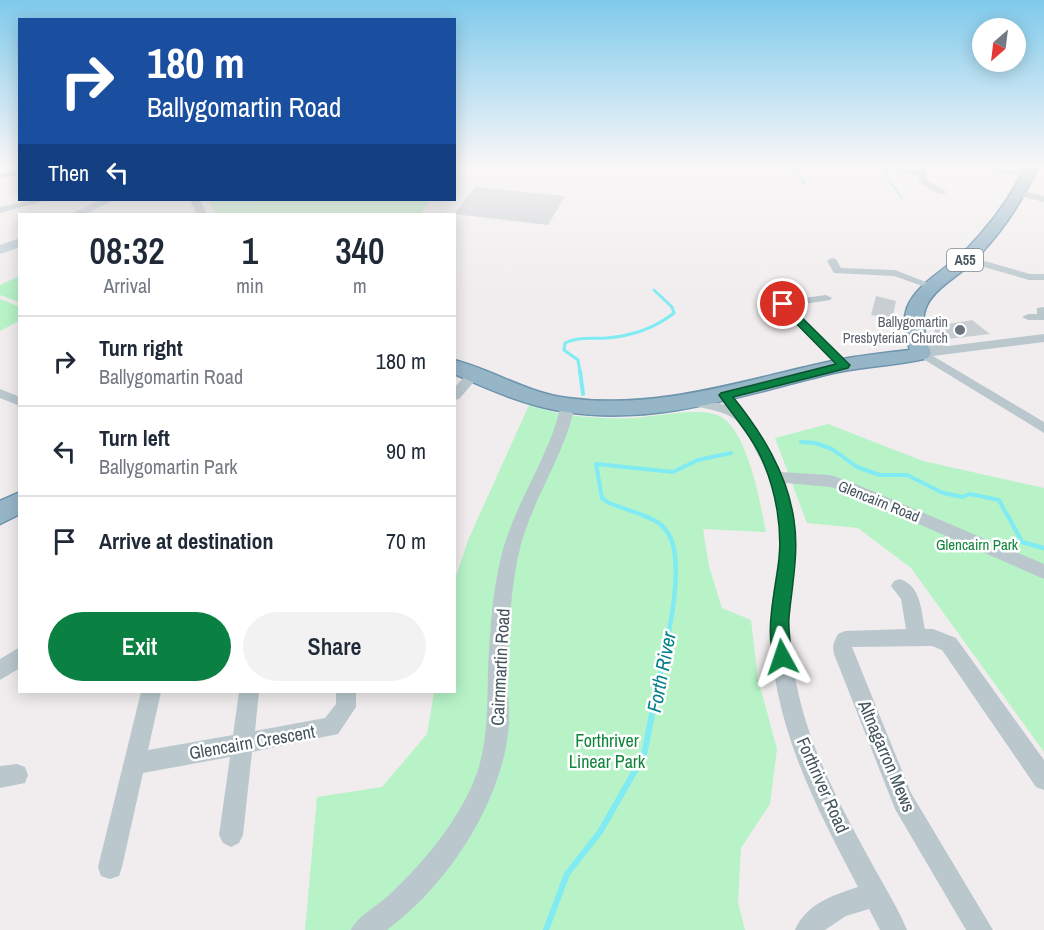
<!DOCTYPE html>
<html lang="en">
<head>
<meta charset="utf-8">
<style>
	:root { --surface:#fff; --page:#f2f2f3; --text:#1f2937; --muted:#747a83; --line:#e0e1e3; --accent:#0b8043 }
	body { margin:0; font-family:"Archivo Narrow",sans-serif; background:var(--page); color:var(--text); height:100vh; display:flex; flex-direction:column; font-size:22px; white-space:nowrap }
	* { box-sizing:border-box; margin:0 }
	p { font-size:20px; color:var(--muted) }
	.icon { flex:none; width:33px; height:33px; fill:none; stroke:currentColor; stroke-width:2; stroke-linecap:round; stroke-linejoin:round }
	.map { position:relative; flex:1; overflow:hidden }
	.panel { position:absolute; left:18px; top:213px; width:438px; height:480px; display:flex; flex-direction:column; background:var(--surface); border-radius:0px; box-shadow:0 3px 15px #0003 }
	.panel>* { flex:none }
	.guide { position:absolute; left:18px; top:18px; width:438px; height:183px; border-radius:0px; box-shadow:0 3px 15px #0003; background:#1a4fa0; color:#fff; overflow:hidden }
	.needle { width:39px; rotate:208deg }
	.tools { position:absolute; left:972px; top:18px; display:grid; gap:12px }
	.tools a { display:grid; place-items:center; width:54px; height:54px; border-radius:50%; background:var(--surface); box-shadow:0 3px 15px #0003; font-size:30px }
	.pin { position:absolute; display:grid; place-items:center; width:51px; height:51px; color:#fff; margin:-26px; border:3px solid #fff; border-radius:50%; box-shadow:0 2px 6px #0007 }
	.me { position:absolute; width:66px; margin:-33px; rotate:355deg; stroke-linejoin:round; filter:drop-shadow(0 0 4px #0008) }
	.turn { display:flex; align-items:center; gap:21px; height:126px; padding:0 30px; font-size:27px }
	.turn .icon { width:78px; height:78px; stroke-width:2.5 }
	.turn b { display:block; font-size:42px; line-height:51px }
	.then { display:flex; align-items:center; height:57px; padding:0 30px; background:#0003; gap:12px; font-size:22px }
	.eta { display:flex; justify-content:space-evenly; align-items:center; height:102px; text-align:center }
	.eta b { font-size:36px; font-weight:600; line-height:42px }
	.cta { display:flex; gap:12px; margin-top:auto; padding:12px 30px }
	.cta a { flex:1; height:69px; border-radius:36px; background:var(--accent); color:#fff; font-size:24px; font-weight:600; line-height:69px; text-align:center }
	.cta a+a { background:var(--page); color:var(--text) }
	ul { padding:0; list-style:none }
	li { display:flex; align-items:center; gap:18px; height:90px; padding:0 30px; border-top:2px solid var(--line) }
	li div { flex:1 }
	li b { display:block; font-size:22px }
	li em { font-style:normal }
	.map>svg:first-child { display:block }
	.green { fill:#b7f3c7 }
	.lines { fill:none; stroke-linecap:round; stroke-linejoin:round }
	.stream-far4 { stroke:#81ebf3; stroke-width:2 }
	.stream-far3 { stroke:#81ebf3; stroke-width:3 }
	.stream-far2 { stroke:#81ebf3; stroke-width:4 }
	.stream-far1 { stroke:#81ebf3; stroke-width:4.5 }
	.stream { stroke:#81ebf3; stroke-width:6 }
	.building { fill:#c9ced3 }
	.trunk-casing { stroke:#6c94ad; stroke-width:3 }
	.minor { fill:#bac8ce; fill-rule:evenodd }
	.tertiary { fill:#bac8ce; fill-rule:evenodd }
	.secondary { fill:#beced9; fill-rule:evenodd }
	.trunk { fill:#96b6c8; fill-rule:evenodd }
	.route { fill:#0b8043; stroke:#07532c; stroke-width:1.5 }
	.worship-dot { fill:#6b7280; stroke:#fff; stroke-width:2 }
	.labels { text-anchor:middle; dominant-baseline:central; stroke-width:5; stroke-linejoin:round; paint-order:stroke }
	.shield { fill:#fff; stroke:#7c878e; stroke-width:1.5 }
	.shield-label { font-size:14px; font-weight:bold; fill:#44545d }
	.far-worship-label { font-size:14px; fill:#5b616d; stroke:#fff; text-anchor:end }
	.street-label { font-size:15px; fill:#44545d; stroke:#fff }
	.park-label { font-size:15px; fill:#0f843a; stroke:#fff }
	.near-street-label { font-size:18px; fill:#44545d; stroke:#fff }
	.near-park-label { font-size:18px; fill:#0f843a; stroke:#fff }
	.near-water-label { font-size:20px; font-style:italic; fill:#04818b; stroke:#fff }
</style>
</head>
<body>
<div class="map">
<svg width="1044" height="930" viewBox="0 0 1044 930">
	<rect width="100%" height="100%" fill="#f1edee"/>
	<!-- green -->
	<path class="green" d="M208,200H430L421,214H216Z
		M19,276V302L0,295V285Z
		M0,299L20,307L19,321L0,331Z
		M529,405C563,417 598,419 633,418C655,417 706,405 723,418C749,437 760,502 766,532L703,529L709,566L722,608L751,620L758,679L777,749L770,804L741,848L738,902L745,930H305L317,797L382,787L427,734L434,692H454L455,579L469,538Z
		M828,424L923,461L1044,488V752L911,568L858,528L807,523L775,438Z"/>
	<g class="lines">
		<!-- stream-far4 -->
		<path class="stream-far4" d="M793,166L796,174L805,182L803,184
			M884,166L888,179L902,198"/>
		<!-- stream-far3 -->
		<path class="stream-far3" d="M580,372L578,360L564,350L565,343C579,336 593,339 607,338C631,336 655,328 674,313L672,307L654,290"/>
		<!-- stream-far2 -->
		<path class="stream-far2" d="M580,371L583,394
			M801,442L815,443L832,449L857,467L880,475H907L943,493L963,497L970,494L999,500L1008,517
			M648,517L609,503L602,498L596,464L673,472L698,460L731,453"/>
		<!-- stream-far1 -->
		<path class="stream-far1" d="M644,516C655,520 663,524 669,535C688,567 662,663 655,700
			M1008,516L1022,542L1044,548"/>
		<!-- stream -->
		<path class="stream" d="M546,930L567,874L600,832L644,755L655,699"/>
	</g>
	<!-- building -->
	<path class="building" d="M475,187L565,196L548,225L454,214Z
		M876,296L896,301L892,319L871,315Z
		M972,320L990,334L948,339L934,334L936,326Z"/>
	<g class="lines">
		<defs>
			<path id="trunk" d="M1026,166H1038C1023,201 1001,233 974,261C960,275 936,287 927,305C919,321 926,338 931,354L928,358C896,366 862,366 829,374C743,395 657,426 566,412C527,406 490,390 454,374V360C493,370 527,393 567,398C657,410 741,381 828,362C855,356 883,353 910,350C906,336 902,322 907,308C916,284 945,270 963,253C989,227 1010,199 1026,166Z
				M20,492V514L0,524V501Z"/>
		</defs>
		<!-- trunk casing -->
		<use href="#trunk" class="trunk-casing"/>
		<!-- minor -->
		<path class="minor" d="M921,166H929L925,171L927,180L945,190V194H939L920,183L918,175L890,170L894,168L917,170Z
			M969,166H985L1032,175L1028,177Z
			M20,170V175L0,178V174Z
			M1018,190L1044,196V202L1015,195V191Z
			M34,200H47L0,213V207Z
			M967,256L1030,274H1044V280H1029L963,261V257Z
			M832,258L836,259L841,268L895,270L936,286L931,289L894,276L834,273L827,261Z
			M826,295L832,298L830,300L791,306L848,362L850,365L848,368H840L776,304L782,301Z
			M1044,307V320H1028L1022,317L1028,314H1037V308Z
			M1044,334V342L933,356L1044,422V433L915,354L917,351L926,352L932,348Z
			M474,371L480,375L459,399L454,400V388L469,372Z
			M0,389L20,397V406L0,398Z
			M725,391L730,392L765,441L781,472L830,475L851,482L1044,564V579L841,490L830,487L786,483C802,533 792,556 790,605C789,630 791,656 796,682C808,746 840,805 871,862C883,884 897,906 907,930H880L869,909L846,916L825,930H795C806,904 833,895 858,887C826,826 792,762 778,694C773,669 770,643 771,617C772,594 777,572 779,549C782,515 773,482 757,453C752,443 746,430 738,422C727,411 705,409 691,405L689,402L696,398L726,405L718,395Z
			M568,401L575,405C564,459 529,503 518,557C509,600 508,645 508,688C508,701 510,713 509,725C503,801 448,885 387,930H351C358,915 378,906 390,894C420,866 447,834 466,798C489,755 487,716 488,669C490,632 492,593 501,557C514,503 549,459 561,405Z
			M900,579C921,586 921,610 925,629H933L956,638L1044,760V790L1036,787L942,650L932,646L852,647L911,793L993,930H966L895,809L834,654C832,645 834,642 838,634L845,631L906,629L901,599L891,586L894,581Z
			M20,647V668L0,680V659Z
			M141,692H161L148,750L233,735L239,692H259L255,731L325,718L336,704V692H356V707L338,734L252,752L243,835L239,843L231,847L223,843L219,835L230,757L143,773L122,867L119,876L110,879L101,876L98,867Z
			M17,764L25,767L28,775L25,783L0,788V766Z"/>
		<!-- tertiary -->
		<path class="tertiary" d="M190,200H200L207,214H197Z
			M914,328L953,350L946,354L926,348L907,332Z"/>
		<!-- secondary -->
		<path class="secondary" d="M99,200H114L86,214H71Z
			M20,238V247L0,254V245Z"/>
		<!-- trunk -->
		<use href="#trunk" class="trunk"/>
	</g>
	<!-- sky -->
	<linearGradient id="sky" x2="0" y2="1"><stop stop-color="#7fcaec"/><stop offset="0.56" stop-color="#f9f7f7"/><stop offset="1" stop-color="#f9f7f7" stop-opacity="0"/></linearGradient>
	<rect width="1044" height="296" fill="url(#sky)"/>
	<!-- route -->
	<path class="route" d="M783,301L786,302L850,365L848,368L733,397C762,433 787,473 794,520C799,552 792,586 789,617C787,632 794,650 788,663L782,665L776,663C763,635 776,588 779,559C782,528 776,493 764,464C754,439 735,418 719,395L721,393L836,364L779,306V302Z"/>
	<!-- markers -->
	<circle class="worship-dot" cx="960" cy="330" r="6"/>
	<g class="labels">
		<!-- shield labels -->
		<rect class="shield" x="947" y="249" width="36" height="22" rx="4.5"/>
		<g class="shield-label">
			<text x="965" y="260">A55</text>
		</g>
		<!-- far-worship labels -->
		<g class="far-worship-label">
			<text x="948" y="322">Ballygomartin<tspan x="948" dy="16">Presbyterian Church</tspan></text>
		</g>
		<!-- street labels -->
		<g class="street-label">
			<text transform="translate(879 501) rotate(22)">Glencairn Road</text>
		</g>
		<!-- park labels -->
		<g class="park-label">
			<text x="977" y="544">Glencairn Park</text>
		</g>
		<!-- near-street labels -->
		<g class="near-street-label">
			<text transform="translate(500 667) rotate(-87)">Cairnmartin Road</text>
			<text transform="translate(252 742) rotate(-10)">Glencairn Crescent</text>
			<text transform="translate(887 756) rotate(67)">Altnagarron Mews</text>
			<text transform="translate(823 785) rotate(66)">Forthriver Road</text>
		</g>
		<!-- near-park labels -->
		<g class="near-park-label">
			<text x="607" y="740">Forthriver<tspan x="607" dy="21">Linear Park</tspan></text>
		</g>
		<!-- near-water labels -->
		<g class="near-water-label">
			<text transform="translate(661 672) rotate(-79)">Forth River</text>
		</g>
	</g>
</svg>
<div class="tools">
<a><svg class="needle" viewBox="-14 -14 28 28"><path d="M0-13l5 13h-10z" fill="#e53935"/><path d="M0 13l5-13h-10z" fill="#747a83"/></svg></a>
</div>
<div class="pin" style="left:783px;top:304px;background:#d93025"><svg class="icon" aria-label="arrive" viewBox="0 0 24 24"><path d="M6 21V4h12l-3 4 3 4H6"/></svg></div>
<svg class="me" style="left:782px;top:657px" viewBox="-20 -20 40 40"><path d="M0-17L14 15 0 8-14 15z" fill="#0b8043" stroke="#fff" stroke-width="4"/></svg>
<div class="guide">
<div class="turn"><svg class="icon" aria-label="right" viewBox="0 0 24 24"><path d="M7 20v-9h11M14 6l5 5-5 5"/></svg><div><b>180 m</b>Ballygomartin Road</div></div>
<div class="then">Then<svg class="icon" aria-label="left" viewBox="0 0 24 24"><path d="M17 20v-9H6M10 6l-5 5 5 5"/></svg></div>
</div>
<section class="panel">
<div class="eta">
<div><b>08:32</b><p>Arrival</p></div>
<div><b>1</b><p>min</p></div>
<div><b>340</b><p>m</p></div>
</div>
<ul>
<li><svg class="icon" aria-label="right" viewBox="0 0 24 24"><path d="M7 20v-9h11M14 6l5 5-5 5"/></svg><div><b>Turn right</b><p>Ballygomartin Road</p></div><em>180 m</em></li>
<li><svg class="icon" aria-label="left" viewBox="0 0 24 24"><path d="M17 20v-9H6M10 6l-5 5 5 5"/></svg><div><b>Turn left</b><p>Ballygomartin Park</p></div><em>90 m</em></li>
<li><svg class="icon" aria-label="arrive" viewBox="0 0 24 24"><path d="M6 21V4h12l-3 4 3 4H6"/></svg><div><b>Arrive at destination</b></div><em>70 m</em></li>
</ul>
<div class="cta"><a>Exit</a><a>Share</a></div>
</section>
</div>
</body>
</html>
